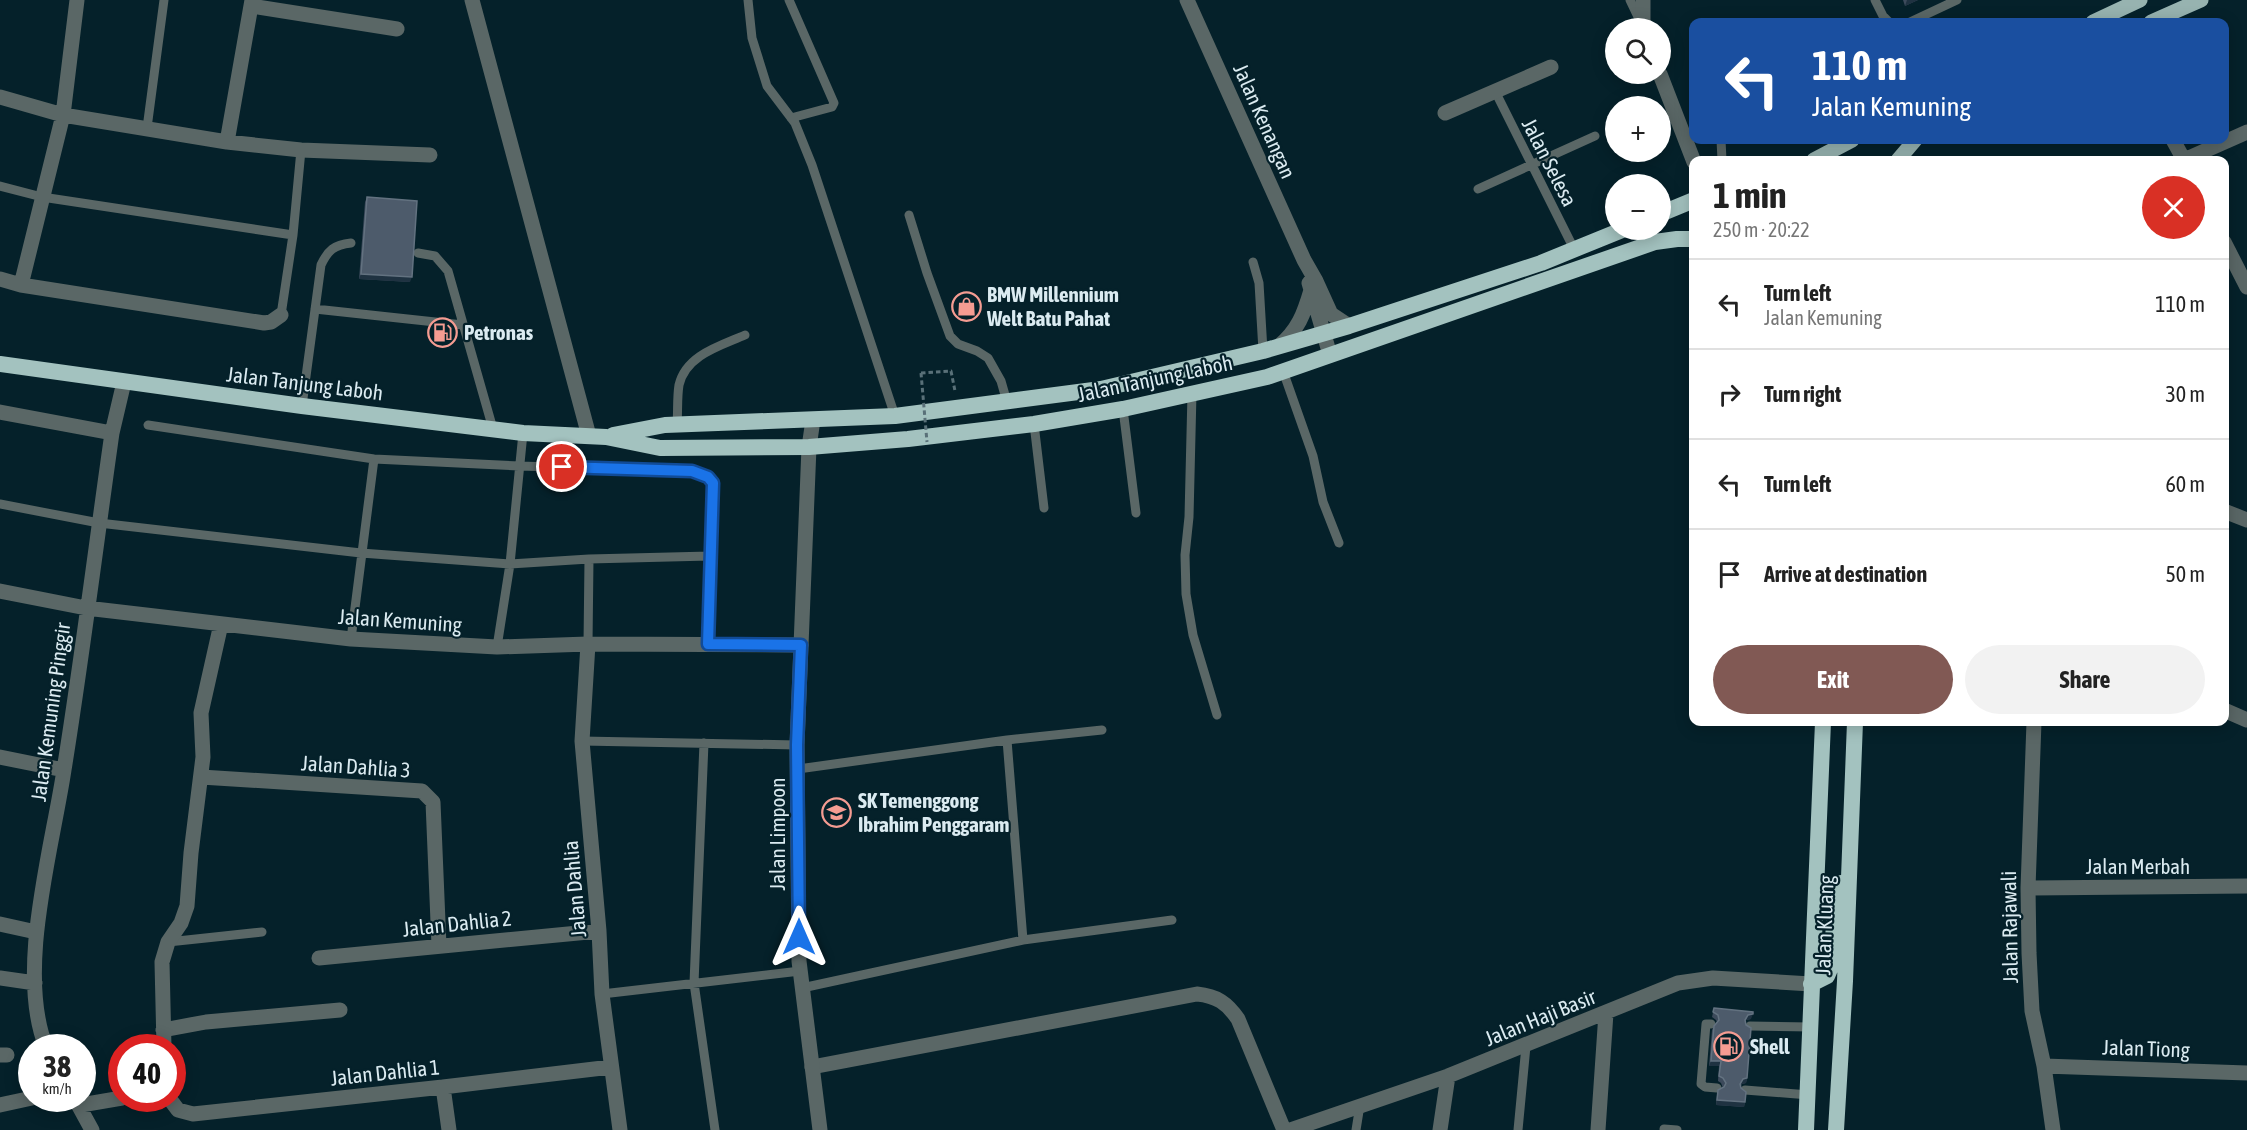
<!DOCTYPE html>
<html lang="en">
<head>
<meta charset="utf-8">
<style>
	:root { --surface:#fff; --page:#f2f2f2; --text:#222; --muted:#767676; --line:#e0e0e0; --accent:#815954 }
	body { margin:0; font-family:"Asap Condensed",sans-serif; background:var(--page); color:var(--text); height:100vh; display:flex; flex-direction:column; font-size:22px; white-space:nowrap }
	* { box-sizing:border-box; margin:0 }
	p { font-size:20px; color:var(--muted) }
	.icon { flex:none; width:33px; height:33px; fill:none; stroke:currentColor; stroke-width:2; stroke-linecap:round; stroke-linejoin:round }
	.map { position:relative; flex:1; overflow:hidden }
	.panel { position:absolute; left:1689px; top:156px; width:540px; height:570px; display:flex; flex-direction:column; background:var(--surface); border-radius:12px; box-shadow:0 3px 15px #0003 }
	.panel>* { flex:none }
	.hud { position:absolute; left:1689px; top:18px; width:540px; height:126px; border-radius:12px; box-shadow:0 3px 15px #0003; background:#1a4fa0; color:#fff; overflow:hidden }
	.buttons { position:absolute; left:1605px; top:18px; display:grid; gap:12px }
	.buttons a { display:grid; place-items:center; width:66px; height:66px; border-radius:50%; background:var(--surface); box-shadow:0 3px 15px #0003; font-size:30px }
	.speed { position:absolute; left:18px; top:1034px; display:flex; gap:12px; font-size:30px; font-weight:700; text-align:center }
	.speed>* { display:grid; place-content:center; width:78px; height:78px; border-radius:50%; background:var(--surface); box-shadow:0 3px 15px #0003; line-height:1 }
	.speed small { font-size:15px; font-weight:400 }
	.speed .limit { border:9px solid #d22; background:#fff; color:#111 }
	.pin { position:absolute; display:grid; place-items:center; width:51px; height:51px; color:#fff; margin:-26px; border:3px solid #fff; border-radius:50%; box-shadow:0 2px 6px #0007 }
	.me { position:absolute; width:66px; margin:-33px; rotate:0deg; stroke-linejoin:round; filter:drop-shadow(0 0 4px #0008) }
	.turn { display:flex; align-items:center; gap:21px; height:126px; padding:0 24px; font-size:27px }
	.turn .icon { width:78px; height:78px; stroke-width:2.5 }
	.turn b { display:block; font-size:42px; line-height:51px }
	.round { display:grid; place-items:center; flex:none; width:63px; height:63px; border-radius:32px; background:var(--page) }
	.headline { display:flex; align-items:center; justify-content:space-between; height:102px; padding:0 24px }
	h1 { font-size:36px; font-weight:700; line-height:45px }
	.primary-button { display:flex; gap:12px; margin-top:auto; padding:12px 24px }
	.primary-button a { flex:1; height:69px; border-radius:36px; background:var(--accent); color:#fff; font-size:24px; font-weight:700; line-height:69px; text-align:center }
	.primary-button a+a { background:var(--page); color:var(--text) }
	ul { padding:0; list-style:none }
	li { display:flex; align-items:center; gap:18px; height:90px; padding:0 24px; border-top:2px solid var(--line) }
	li div { flex:1 }
	li b { display:block; font-size:22px }
	li em { font-style:normal }
	.map>svg:first-child { display:block }
	.lines { fill:none; stroke-linecap:round; stroke-linejoin:round }
	.path { stroke:#597078; stroke-width:3; stroke-dasharray:4.5 3; stroke-linecap:butt }
	.service { stroke:#5a6766; stroke-width:9 }
	.minor { stroke:#5a6766; stroke-width:15 }
	.tertiary { stroke:#5a6766; stroke-width:15 }
	.primary { stroke:#97b3b0; stroke-width:15 }
	.trunk { stroke:#a3c2bf; stroke-width:16 }
	.path-bridge { stroke:#597078; stroke-width:3; stroke-dasharray:4.5 3; stroke-linecap:butt }
	.wall { fill:#3c4a5b }
	.shaded-wall { fill:#1f3241 }
	.building { fill:#4d5b6b; stroke:#637280; stroke-width:1.5 }
	.route-casing { stroke:#114b97; stroke-width:15 }
	.route { stroke:#1a73e8; stroke-width:10 }
	.labels { text-anchor:middle; dominant-baseline:central; stroke-width:4.5; stroke-linejoin:round; paint-order:stroke }
	.street-label { font-size:21px; fill:#dbebf1; stroke:#05212a }
	.poi-label { font-size:21px; font-weight:bold; fill:#dbebf1; stroke:#05212a; text-anchor:start }
</style>
</head>
<body>
<div class="map">
<svg width="2247" height="1130" viewBox="0 0 2247 1130">
	<rect width="100%" height="100%" fill="#05212a"/>
	<g class="lines">
		<!-- path -->
		<path class="path" d="M921,373L951,371L955,391"/>
		<!-- service -->
		<path class="service" d="M748,0L752,38L767,86L795,123L812,165L895,416
			M789,0L834,103L832,107L791,118
			M1630,0L1640,21
			M1875,0L1883,16L1889,22
			M1910,22L1957,0
			M1495,91L1574,249
			M147,128L164,0
			M1721,140L1722,160
			M0,186L42,197L293,235
			M1478,189L1595,136
			M909,215L927,273L950,336L958,344L977,351L988,358L1001,381L1007,402
			M418,253L435,256L448,271L493,429
			M1253,262L1259,283L1263,351
			M315,309L463,325
			M281,315L293,235L301,150
			M1283,371L1313,456L1323,502L1339,543
			M1192,393L1189,517L1185,555L1186,594L1193,635L1217,715
			M302,406L321,265C328,250 334,245 351,243
			M1123,409L1136,513
			M677,424C678,412 677,397 679,385C686,355 720,346 745,335
			M1034,424L1044,508
			M148,425L374,459L519,466L692,471L708,477L713,483L708,644
			M0,504L99,523L361,553L510,564L589,559L710,556
			M351,639L374,459
			M588,644L589,559
			M497,647L510,564L523,433
			M1007,740L1102,730
			M582,741L797,745
			M704,743L694,983L715,1130
			M798,769L1007,740L1023,940
			M168,942L262,932
			M802,988L1023,940L1172,920
			M602,994L800,971
			M1711,1024H1706L1701,1084L1705,1087L1717,1088
			M1750,1026L1811,1027
			M1745,1090L1809,1095
			M1664,1129L1677,1130
			M1356,1130L1360,1105
			M1518,1130L1526,1046"/>
		<!-- minor -->
		<path class="minor" d="M472,0L589,436
			M1187,0L1304,260L1316,281L1331,314L1349,326
			M251,6L397,29
			M1643,28V0
			M1660,74L1694,162
			M0,97L63,115L227,142L301,150L430,155
			M1445,113L1551,67
			M2173,140L2184,160
			M227,142L252,0
			M2184,160L2247,132
			M2224,242L2247,287
			M0,279L21,285L264,323L271,322L281,315
			M1309,283L1330,355
			M21,285L63,115L77,0
			M1279,346C1298,330 1304,314 1311,290
			M0,412L112,433
			M2224,511L2247,520
			M0,591L86,608L351,639L497,647L588,644L801,645
			M588,644L582,741L599,931L602,994L620,1130
			M2224,710L2247,720
			M2034,722L2028,888L2029,953L2032,1011L2044,1066L2053,1130
			M0,757L64,770
			M201,777L422,791L433,802L439,946
			M2028,888L2247,886
			M0,924L36,932
			M319,958L599,931
			M0,978L35,983
			M163,1030L206,1022L340,1010
			M46,1047C16,971 52,850 64,770C82,658 96,545 112,433L124,382
			M164,1047L162,962L168,942L181,923L187,906L191,853L203,757L201,713L221,624
			M0,1055H7
			M2044,1066L2247,1073
			M812,1067L1197,994C1217,996 1227,1003 1238,1019L1284,1130
			M443,1087L449,1130
			M169,1098L178,1110L193,1114L443,1087L611,1067
			M75,1099L92,1130
			M0,1105L32,1098
			M81,1105L122,1098
			M1290,1130L1448,1076L1678,983L1713,978L1811,984
			M1440,1130L1448,1076
			M1598,1130L1606,1013"/>
		<!-- tertiary -->
		<path class="tertiary" d="M813,420L809,447L797,745L799,961L820,1130"/>
		<!-- primary -->
		<path class="primary" d="M2093,22L2140,0
			M2151,22L2201,0
			M1814,160L1852,140
			M1898,160L1915,140"/>
		<!-- trunk -->
		<path class="trunk" d="M1660,214L1694,200
			M0,364L302,406L523,433L606,437L660,448L809,447L908,439L1034,424L1123,409L1267,377L1655,242L1677,239H1694
			M613,435L665,425L895,416L1101,389L1263,351L1349,326L1541,263L1622,230
			M1811,984L1827,976L1830,969L1837,894L1841,883
			M1806,1130L1823,722
			M1836,1130L1845,981L1855,722"/>
		<!-- path-bridge -->
		<path class="path-bridge" d="M921,373L927,442"/>
	</g>
	<!-- wall -->
	<path class="wall" d="M1903,0H1918L1905,6Z
		M367,197L410,282L359,279L365,202Z
		M1714,1008L1751,1019L1746,1020L1745,1022L1747,1078L1746,1083L1742,1084L1741,1086L1745,1102L1744,1107L1716,1105L1717,1095L1718,1090L1723,1088L1721,1083L1718,1081L1719,1066H1709L1712,1030L1714,1026L1717,1022L1716,1020L1712,1017Z"/>
	<!-- shaded-wall -->
	<path class="shaded-wall" d="M1907,0H1918L1905,6Z
		M361,274L412,277L410,282L359,279Z
		M1753,1014L1751,1019L1746,1020L1743,1025L1748,1015Z
		M1711,1061H1721L1719,1066H1709Z
		M1747,1078L1746,1083L1742,1084L1738,1089L1743,1079Z
		M1717,1100L1745,1102L1744,1107L1716,1105Z"/>
	<!-- building -->
	<path class="building" d="M367,197L417,201L412,277L361,274Z
		M1714,1008L1753,1012V1014L1748,1015L1745,1020L1746,1025L1751,1028L1747,1078L1743,1079L1740,1084L1741,1088L1746,1092L1745,1102L1717,1100L1718,1090L1724,1087L1726,1083L1723,1078L1719,1076L1721,1061H1711L1714,1026L1719,1020L1718,1015L1713,1012Z"/>
	<g class="lines">
		<defs>
			<path id="route" d="M562,467L692,471L708,477L713,483L708,644L801,645L797,745L799,937"/>
		</defs>
		<!-- route casing -->
		<use href="#route" class="route-casing"/>
		<!-- route -->
		<use href="#route" class="route"/>
	</g>
	<!-- icons -->
	<defs>
		<symbol id="shop-ring" viewBox="-11 -11 22 22"><circle r="9.5" fill="#05212a" stroke="#f59c92" stroke-width="1.5"/><path d="M-5-2.5h2.3a2.7 3.5 0 0 1 5.4 0H5L5.5 6h-11ZM-1.5-2.5h3a1.5 2.3 0 0 0-3 0Z" fill="#f59c92"/></symbol>
		<symbol id="fuel-ring" viewBox="-11 -11 22 22"><circle r="9.5" fill="#05212a" stroke="#f59c92" stroke-width="1.5"/><path d="M-5.5-6h7V0h2V4h1.3V-2.5L3-4.5l.8-.8L6-3V5H2.5V1h-1V6h-7ZM-4.2-4.7v3.2H.2V-4.7Z" fill="#f59c92"/></symbol>
		<symbol id="school-ring" viewBox="-11 -11 22 22"><circle r="9.5" fill="#05212a" stroke="#f59c92" stroke-width="1.5"/><path d="M0-5L7-2L0 1L-7-2ZM-4 1L0 2.5L4 1V4Q0 6-4 4Z" fill="#f59c92"/></symbol>
	</defs>
	<g fill-rule="evenodd">
		<use href="#shop-ring" x="950" y="290" width="33" height="33"/>
		<use href="#fuel-ring" x="426" y="316" width="33" height="33"/>
		<use href="#school-ring" x="820" y="796" width="33" height="33"/>
		<use href="#fuel-ring" x="1712" y="1030" width="33" height="33"/>
	</g>
	<g class="labels">
		<!-- street labels -->
		<g class="street-label">
			<text transform="translate(1265 121) rotate(66)">Jalan Kenangan</text>
			<text transform="translate(1550 162) rotate(63)">Jalan Selesa</text>
			<text transform="translate(1155 378) rotate(-12)">Jalan Tanjung Laboh</text>
			<text transform="translate(305 383) rotate(7)">Jalan Tanjung Laboh</text>
			<text transform="translate(400 620) rotate(4)">Jalan Kemuning</text>
			<text transform="translate(50 712) rotate(-82)">Jalan Kemuning Pinggir</text>
			<text transform="translate(356 766) rotate(4)">Jalan Dahlia 3</text>
			<text transform="translate(777 834) rotate(-90)">Jalan Limpoon</text>
			<text x="2138" y="866">Jalan Merbah</text>
			<text transform="translate(574 889) rotate(-95)">Jalan Dahlia</text>
			<text transform="translate(457 923) rotate(-6)">Jalan Dahlia 2</text>
			<text transform="translate(1824 925) rotate(-88)">Jalan Kluang</text>
			<text transform="translate(2009 927) rotate(-91)">Jalan Rajawali</text>
			<text transform="translate(1540 1017) rotate(-22)">Jalan Haji Basir</text>
			<text transform="translate(2146 1048) rotate(2)">Jalan Tiong</text>
			<text transform="translate(385 1072) rotate(-6)">Jalan Dahlia 1</text>
		</g>
		<!-- poi labels -->
		<g class="poi-label">
			<text x="987" y="294">BMW Millennium<tspan x="987" dy="24">Welt Batu Pahat</tspan></text>
			<text x="464" y="332">Petronas</text>
			<text x="858" y="800">SK Temenggong<tspan x="858" dy="24">Ibrahim Penggaram</tspan></text>
			<text x="1750" y="1046">Shell</text>
		</g>
	</g>
</svg>
<div class="buttons">
<a><svg class="icon" aria-label="search" viewBox="0 0 24 24"><circle cx="10" cy="10" r="6"/><path d="M15 15l6 6"/></svg></a>
<a>+</a>
<a>−</a>
</div>
<div class="speed"><div>38<small>km/h</small></div><div class="limit">40</div></div>
<div class="pin" style="left:562px;top:467px;background:#d93025"><svg class="icon" aria-label="arrive" viewBox="0 0 24 24"><path d="M6 21V4h12l-3 4 3 4H6"/></svg></div>
<svg class="me" style="left:799px;top:937px" viewBox="-20 -20 40 40"><path d="M0-17L14 15 0 8-14 15z" fill="#1a73e8" stroke="#fff" stroke-width="4"/></svg>
<div class="hud">
<div class="turn"><svg class="icon" aria-label="left" viewBox="0 0 24 24"><path d="M17 20v-9H6M10 6l-5 5 5 5"/></svg><div><b>110 m</b>Jalan Kemuning</div></div>
</div>
<section class="panel">
<div class="headline"><div><h1>1 min</h1><p>250 m · 20:22</p></div><a class="round" style="background:#d93025;color:#fff"><svg class="icon" aria-label="close" viewBox="0 0 24 24"><path d="M6 6l12 12M18 6L6 18"/></svg></a></div>
<ul>
<li><svg class="icon" aria-label="left" viewBox="0 0 24 24"><path d="M17 20v-9H6M10 6l-5 5 5 5"/></svg><div><b>Turn left</b><p>Jalan Kemuning</p></div><em>110 m</em></li>
<li><svg class="icon" aria-label="right" viewBox="0 0 24 24"><path d="M7 20v-9h11M14 6l5 5-5 5"/></svg><div><b>Turn right</b></div><em>30 m</em></li>
<li><svg class="icon" aria-label="left" viewBox="0 0 24 24"><path d="M17 20v-9H6M10 6l-5 5 5 5"/></svg><div><b>Turn left</b></div><em>60 m</em></li>
<li><svg class="icon" aria-label="arrive" viewBox="0 0 24 24"><path d="M6 21V4h12l-3 4 3 4H6"/></svg><div><b>Arrive at destination</b></div><em>50 m</em></li>
</ul>
<div class="primary-button"><a>Exit</a><a>Share</a></div>
</section>
</div>
</body>
</html>
